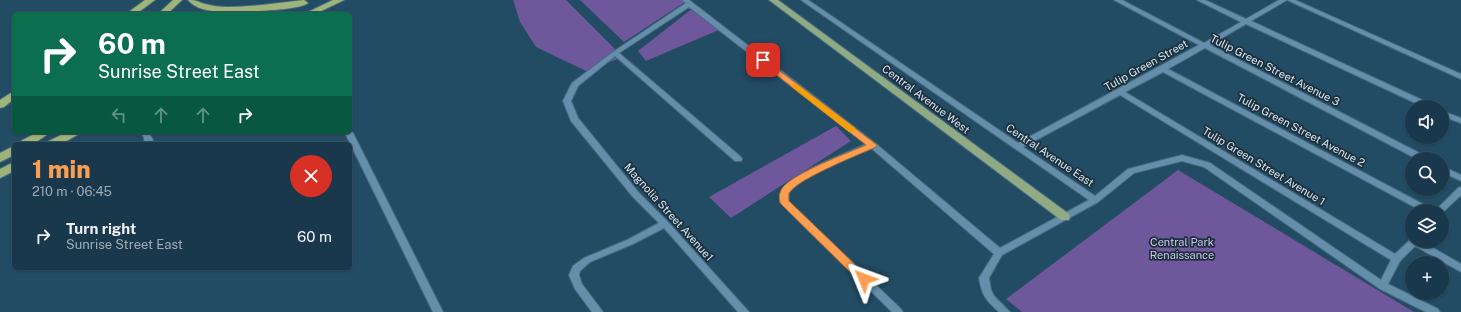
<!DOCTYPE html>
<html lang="en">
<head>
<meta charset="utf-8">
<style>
	:root { --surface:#1a384b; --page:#274355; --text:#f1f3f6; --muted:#9facb5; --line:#385263; --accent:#fb9e51 }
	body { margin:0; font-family:"Public Sans",sans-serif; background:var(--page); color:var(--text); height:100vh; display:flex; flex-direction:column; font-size:15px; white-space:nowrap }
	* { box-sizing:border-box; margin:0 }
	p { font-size:13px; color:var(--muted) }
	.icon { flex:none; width:22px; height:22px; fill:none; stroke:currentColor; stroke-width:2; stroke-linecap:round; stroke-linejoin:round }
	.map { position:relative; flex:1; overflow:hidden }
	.side { position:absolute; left:12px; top:142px; width:340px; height:128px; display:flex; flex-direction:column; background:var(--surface); border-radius:6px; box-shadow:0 1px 3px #0004,0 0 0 1px var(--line) }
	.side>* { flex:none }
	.hud { position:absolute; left:12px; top:12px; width:340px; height:122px; border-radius:6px; box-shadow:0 1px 3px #0004,0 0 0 1px var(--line); background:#0b6e4f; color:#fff; overflow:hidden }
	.fabs { position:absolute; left:1405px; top:100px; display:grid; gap:8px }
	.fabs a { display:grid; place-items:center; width:44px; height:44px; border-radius:50%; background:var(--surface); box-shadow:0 1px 3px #0004,0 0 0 1px var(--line); font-size:20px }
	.pin { position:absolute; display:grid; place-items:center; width:34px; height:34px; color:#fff; margin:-17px; border-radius:8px; box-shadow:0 2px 6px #0006 }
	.me { position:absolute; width:44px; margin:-22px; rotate:314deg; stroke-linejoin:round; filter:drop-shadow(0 0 3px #0008) }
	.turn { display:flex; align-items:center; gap:14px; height:84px; padding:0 20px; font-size:18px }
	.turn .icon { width:52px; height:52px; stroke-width:2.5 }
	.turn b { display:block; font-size:28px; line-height:34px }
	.lanes { display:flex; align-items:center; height:38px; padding:0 20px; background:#0003; justify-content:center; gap:20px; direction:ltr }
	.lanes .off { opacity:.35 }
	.round { display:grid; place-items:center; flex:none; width:42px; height:42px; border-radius:21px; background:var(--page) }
	.summary { display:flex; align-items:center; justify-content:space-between; height:68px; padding:0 20px }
	h1 { font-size:24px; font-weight:800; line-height:30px; color:var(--accent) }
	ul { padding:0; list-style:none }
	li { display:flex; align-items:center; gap:12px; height:52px; padding:0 20px }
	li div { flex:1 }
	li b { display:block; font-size:15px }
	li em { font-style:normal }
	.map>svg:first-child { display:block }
	.green { fill:#6e579b }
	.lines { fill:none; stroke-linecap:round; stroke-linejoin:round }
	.service-far1-casing { stroke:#466b80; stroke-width:8 }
	.service-casing { stroke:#466b80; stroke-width:10 }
	.minor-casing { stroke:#466b80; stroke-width:2 }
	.primary-casing { stroke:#466b80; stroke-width:2 }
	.trunk-casing { stroke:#466b80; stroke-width:2 }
	.service-far1 { stroke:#648eaa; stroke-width:6 }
	.service { stroke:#648eaa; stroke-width:8 }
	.minor { fill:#648eaa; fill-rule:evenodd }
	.primary { fill:#90ab84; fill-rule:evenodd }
	.trunk { fill:#9fb478; fill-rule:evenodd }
	.route { fill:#fb9e51; stroke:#a36735 }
	.slow { fill:#f59e0b }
	.labels { text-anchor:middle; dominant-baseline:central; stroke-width:3.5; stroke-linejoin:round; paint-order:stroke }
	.street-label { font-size:11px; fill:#d3e8f8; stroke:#1d2f3a }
	.park-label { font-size:11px; fill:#d1c4f1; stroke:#1d2f3a }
</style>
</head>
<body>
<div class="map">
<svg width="1461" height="312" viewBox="0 0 1461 312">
	<rect width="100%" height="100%" fill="#224b64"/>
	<!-- green -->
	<path class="green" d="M513,0H566L623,57L586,71L536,47L520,22Z
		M580,0H688L624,42Z
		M693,8L721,29L646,61L638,51Z
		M836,126L851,141L731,218L709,197Z
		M1178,170L1414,312H1022L1006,299Z"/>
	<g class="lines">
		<defs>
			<path id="service-far1" d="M144,132L149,140"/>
			<path id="service" d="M148,139L150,144"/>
			<path id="minor" d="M682,0H689L875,143L1000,248L1089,200L801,0H808L1018,143L1199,45L1114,0H1122L1204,43L1241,22L1197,0H1205L1246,19L1279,0H1295L1461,74V79L1287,0L1251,21L1433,105L1434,107H1424L1246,24L1210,45L1427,157L1428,159H1417L1205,48L1168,69L1432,209L1433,211H1422L1163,72L1125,92L1395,254L1412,238V241H1421L1461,264V272L1415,246L1400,261L1388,284L1438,309L1440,312H1426L1380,289L1204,167L1182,161L1134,173L1098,202L1002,255L989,278L991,290L994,296L1010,312H999C986,300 982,296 979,278L994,254L871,148C845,160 809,171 789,192L788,201L901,309L903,312H892L780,202C780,198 779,194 782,190C793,172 845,154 866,144L689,7L619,53L741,157L742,159L741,161H735L615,56L578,86L571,101L578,118L639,193L668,222L749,312H738L664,228L633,244L590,262L580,271L579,275L582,284L603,312H592L575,289L569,275L573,266L584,258L627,240L659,223L633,197L571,121L563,101L572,83L613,52L686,3ZM1120,95L1391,260L1381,280L1210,163L1182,155L1128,169L1095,196L1023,147Z
				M1442,111L1461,118V123L1442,116Z
				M350,131L353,133L443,312H433L345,133L350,132Z
				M1442,166L1461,175V181L1442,172Z
				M1461,187V195L1442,213V211H1435L1458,188Z"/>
			<path id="primary" d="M769,0H778L1069,214L1070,217L1069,220H1061Z"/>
			<path id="trunk" d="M145,0H155L136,14H126Z
				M173,0H182L167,14H158Z
				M188,0C198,0 197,2 205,4C212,6 219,7 227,7C252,7 278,3 304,0L308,3C300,11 227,13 213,11C203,10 194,7 188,0Z
				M333,0H344L315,14H304Z
				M14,91V99L4,107L0,108V100Z
				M38,132H51L33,144H20L21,141Z
				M67,132H80L79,134L61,144H48L49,141Z
				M14,146V155L0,162V153Z
				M14,162V171L0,178V169Z"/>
		</defs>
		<!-- service-far1 casing -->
		<use href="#service-far1" class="service-far1-casing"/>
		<!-- service casing -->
		<use href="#service" class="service-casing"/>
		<!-- minor casing -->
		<use href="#minor" class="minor-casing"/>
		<!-- primary casing -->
		<use href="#primary" class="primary-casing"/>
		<!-- trunk casing -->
		<use href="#trunk" class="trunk-casing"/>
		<!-- service-far1 -->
		<use href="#service-far1" class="service-far1"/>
		<!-- service -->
		<use href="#service" class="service"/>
		<!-- minor -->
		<use href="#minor" class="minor"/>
		<!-- primary -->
		<use href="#primary" class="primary"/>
		<!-- trunk -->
		<use href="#trunk" class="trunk"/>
	</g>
	<!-- route -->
	<path class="route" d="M763,58L877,145L876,147C858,155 798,179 790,192C788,194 789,198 789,201L867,276L869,279L867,282L864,283L860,282L781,204C778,199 779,192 783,187C796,172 845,154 866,145L760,62V59Z"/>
	<!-- slow -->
	<path class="slow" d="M795,83L855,128L856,130L855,132H849L792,87L791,86Z"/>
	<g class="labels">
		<!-- street labels -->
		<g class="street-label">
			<text transform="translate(1146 65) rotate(-29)">Tulip Green Street</text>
			<text transform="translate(1275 70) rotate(27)">Tulip Green Street Avenue 3</text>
			<text transform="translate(926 99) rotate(37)">Central Avenue West</text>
			<text transform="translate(1301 130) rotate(28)">Tulip Green Street Avenue 2</text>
			<text transform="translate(1050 155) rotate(34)">Central Avenue East</text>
			<text transform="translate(1264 166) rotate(31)">Tulip Green Street Avenue 1</text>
			<text transform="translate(669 212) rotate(48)">Magnolia Street Avenue1</text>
		</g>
		<!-- park labels -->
		<g class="park-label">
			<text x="1182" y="242">Central Park<tspan x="1182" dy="13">Renaissance</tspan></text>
		</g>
	</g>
</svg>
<div class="fabs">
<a><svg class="icon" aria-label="sound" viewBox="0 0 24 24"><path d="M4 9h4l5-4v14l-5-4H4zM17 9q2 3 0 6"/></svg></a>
<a><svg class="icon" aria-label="search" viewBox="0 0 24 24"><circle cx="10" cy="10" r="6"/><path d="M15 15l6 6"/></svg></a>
<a><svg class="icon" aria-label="layers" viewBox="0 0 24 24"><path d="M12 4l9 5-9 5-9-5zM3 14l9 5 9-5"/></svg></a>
<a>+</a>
</div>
<div class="pin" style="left:763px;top:60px;background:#d93025"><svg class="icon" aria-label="arrive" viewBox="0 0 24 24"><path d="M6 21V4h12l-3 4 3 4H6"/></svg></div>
<svg class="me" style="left:864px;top:279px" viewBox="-20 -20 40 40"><path d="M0-17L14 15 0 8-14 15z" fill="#fb9e51" stroke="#fff" stroke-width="4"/></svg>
<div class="hud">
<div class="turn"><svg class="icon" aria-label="right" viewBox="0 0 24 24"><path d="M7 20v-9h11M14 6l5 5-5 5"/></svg><div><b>60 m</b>Sunrise Street East</div></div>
<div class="lanes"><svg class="icon off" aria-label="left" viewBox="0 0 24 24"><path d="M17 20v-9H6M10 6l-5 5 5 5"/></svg><svg class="icon off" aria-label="ahead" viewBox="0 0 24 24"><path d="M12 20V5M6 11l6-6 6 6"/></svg><svg class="icon off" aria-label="ahead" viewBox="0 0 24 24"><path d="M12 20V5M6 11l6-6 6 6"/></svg><svg class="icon" aria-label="right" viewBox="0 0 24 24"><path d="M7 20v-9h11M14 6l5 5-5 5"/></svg></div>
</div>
<section class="side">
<div class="summary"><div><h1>1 min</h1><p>210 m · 06:45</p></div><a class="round" style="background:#d93025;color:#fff"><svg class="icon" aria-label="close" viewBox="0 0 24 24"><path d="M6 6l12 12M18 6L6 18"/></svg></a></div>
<ul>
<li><svg class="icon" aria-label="right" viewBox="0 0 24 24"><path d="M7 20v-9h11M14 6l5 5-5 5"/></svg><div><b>Turn right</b><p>Sunrise Street East</p></div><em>60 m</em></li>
</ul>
</section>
</div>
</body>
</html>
